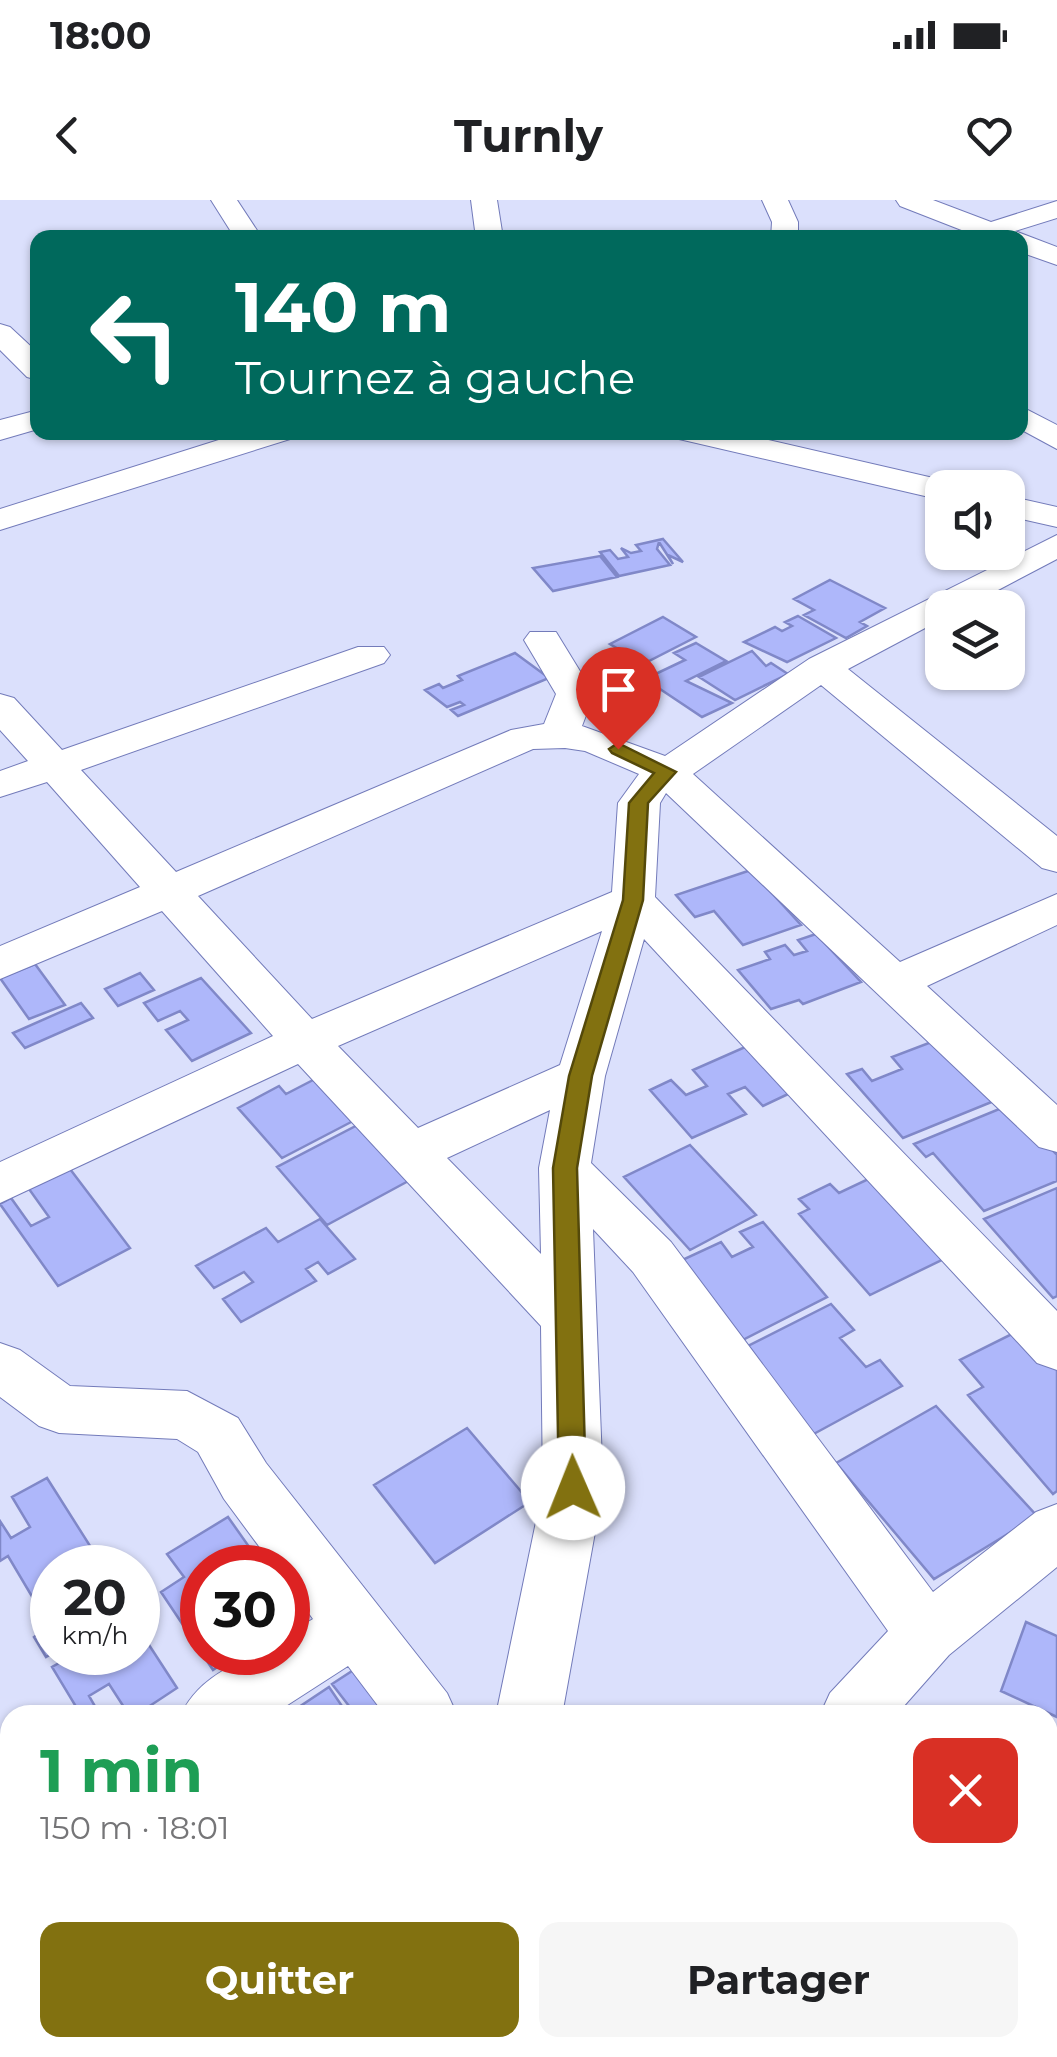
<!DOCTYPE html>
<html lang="fr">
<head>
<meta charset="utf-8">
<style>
	:root { --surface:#fff; --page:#f6f6f6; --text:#202124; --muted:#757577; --accent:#827110 }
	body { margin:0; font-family:Montserrat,sans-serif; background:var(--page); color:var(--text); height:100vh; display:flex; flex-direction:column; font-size:38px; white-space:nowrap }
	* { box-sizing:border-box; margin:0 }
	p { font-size:32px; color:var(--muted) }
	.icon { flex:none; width:55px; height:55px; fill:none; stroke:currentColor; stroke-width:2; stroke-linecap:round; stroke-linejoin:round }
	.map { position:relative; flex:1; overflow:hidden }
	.sheet { position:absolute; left:0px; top:1505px; width:1058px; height:352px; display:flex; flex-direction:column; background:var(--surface); border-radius:30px 30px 0 0; box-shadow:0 2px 8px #0004 }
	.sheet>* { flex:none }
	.banner { position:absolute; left:30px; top:30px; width:998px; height:210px; border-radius:20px; box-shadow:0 2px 8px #0004; background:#00695c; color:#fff; overflow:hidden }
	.buttons { position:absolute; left:925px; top:270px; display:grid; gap:20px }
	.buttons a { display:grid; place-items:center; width:100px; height:100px; border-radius:20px; background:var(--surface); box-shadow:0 2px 8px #0004; font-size:50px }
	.speed { position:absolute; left:30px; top:1345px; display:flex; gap:20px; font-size:50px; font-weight:700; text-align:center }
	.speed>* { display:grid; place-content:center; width:130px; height:130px; border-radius:50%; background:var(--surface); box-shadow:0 2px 8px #0004; line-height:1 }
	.speed small { font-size:25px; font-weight:400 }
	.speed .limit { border:15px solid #d22; background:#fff; color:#111 }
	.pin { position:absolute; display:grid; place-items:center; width:85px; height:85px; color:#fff; margin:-102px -42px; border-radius:50% 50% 50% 0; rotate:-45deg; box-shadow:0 0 10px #0007 }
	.pin .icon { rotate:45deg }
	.me { position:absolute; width:110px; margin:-55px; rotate:359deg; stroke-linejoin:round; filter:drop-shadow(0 0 8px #0008) }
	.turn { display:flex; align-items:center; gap:35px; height:210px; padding:0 40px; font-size:45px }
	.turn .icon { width:130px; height:130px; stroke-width:2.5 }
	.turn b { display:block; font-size:70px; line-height:85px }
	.round { display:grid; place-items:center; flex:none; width:105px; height:105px; border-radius:20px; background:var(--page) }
	.headline { display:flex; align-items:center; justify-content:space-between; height:170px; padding:0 40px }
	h1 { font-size:60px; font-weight:700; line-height:75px; color:#1e9e55 }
	.primary-button { display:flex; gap:20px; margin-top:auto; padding:20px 40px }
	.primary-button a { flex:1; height:115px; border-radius:20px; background:var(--accent); color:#fff; font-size:40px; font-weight:700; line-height:115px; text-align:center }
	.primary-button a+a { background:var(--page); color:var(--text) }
	.status { display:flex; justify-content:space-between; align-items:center; height:70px; padding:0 50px; background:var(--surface); direction:ltr }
	.status svg { height:28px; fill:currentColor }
	header { display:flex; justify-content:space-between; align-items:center; height:130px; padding:0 40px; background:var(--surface); font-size:45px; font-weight:700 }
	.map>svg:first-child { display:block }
	.building { fill:#aeb7fa; stroke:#8088c8; stroke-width:2.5 }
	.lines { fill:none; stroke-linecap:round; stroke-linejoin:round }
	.minor-casing { stroke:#737bba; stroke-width:2 }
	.minor { fill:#fff; fill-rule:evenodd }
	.route { fill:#827110; stroke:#54490a; stroke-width:2.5 }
</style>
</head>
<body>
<div class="status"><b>18:00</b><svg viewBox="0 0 49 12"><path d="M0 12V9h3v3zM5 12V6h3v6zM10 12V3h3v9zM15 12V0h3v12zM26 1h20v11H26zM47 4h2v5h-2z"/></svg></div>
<header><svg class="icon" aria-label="back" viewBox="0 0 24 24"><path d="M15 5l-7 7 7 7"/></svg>Turnly<svg class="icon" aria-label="heart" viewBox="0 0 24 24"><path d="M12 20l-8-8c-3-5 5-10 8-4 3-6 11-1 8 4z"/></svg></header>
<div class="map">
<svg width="1057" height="1857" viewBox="0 0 1057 1857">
	<rect width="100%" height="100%" fill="#dbe0fc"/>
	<!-- building -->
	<path class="building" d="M663,339L683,362L668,355L673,364L659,342L657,349L670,365L619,376L600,352L610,350L618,359L628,357L621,348L631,353L641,351L636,345Z
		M600,356L617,377L553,391L533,368Z
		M830,380L885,408L860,422L867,426L846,438L804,415L814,410L794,399Z
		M798,416L836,438L787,462L744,442L775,427L782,431L792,426L785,422Z
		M663,417L696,437L643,464L610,444Z
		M696,443L726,461L686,481L732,503L702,517L645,479L685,460L674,453Z
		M752,451L766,466L771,463L788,474L735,500L699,477Z
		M515,453L549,478L458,516L451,510L464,505L460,502L447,507L425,490L439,484L443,488L462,480L458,476Z
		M751,670L801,725L743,745L714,711L695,717L676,695Z
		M816,734L861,782L803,804L799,800L771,809L738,770L770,759L765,752L785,745L794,755L807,751L798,740Z
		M35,764L65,805L29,819L0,778Z
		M140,773L154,790L118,806L105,789Z
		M201,778L251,833L192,861L166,830L188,820L180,811L158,821L144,803Z
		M81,803L93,818L25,848L13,833Z
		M942,838L999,899L903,938L847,874L862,869L872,881L902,869L892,857Z
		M761,840L805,886L763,906L745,887L728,894L746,914L692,938L650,890L671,880L686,895L707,886L693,870Z
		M317,878L355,920L282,958L238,908L279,886L286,894Z
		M1009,905L1057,955V981L984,1011L933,953L926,957L914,944Z
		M373,917L425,972L327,1025L277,967Z
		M690,945L756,1015L690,1050L624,977Z
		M70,969L130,1048L58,1086L0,1004L11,998L31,1026L49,1017L29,989Z
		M881,973L956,1053L870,1095L799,1014L809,1009L799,999L830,984L839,993Z
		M1057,988V1096L1053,1098L984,1019Z
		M320,1019L355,1059L328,1074L318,1062L306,1069L316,1081L241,1122L223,1099L253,1082L244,1072L214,1088L196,1066L266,1028L278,1042Z
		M763,1022L827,1097L729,1147L665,1068L721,1042L732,1057L753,1047L740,1032Z
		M831,1104L854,1130L840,1138L866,1167L880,1160L902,1186L810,1236L740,1150Z
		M1028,1126L1057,1158V1291L1053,1294L968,1195L983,1187L960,1160Z
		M936,1206L1037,1316L934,1379L836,1263Z
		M467,1228L530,1302L435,1363L374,1285Z
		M47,1278L104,1368H52V1410L43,1415L8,1356L0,1361V1321L11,1338L30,1327L12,1297Z
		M228,1317L264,1368H202V1452H224L229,1459L213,1470L161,1392L184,1377L167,1354Z
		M1026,1422L1057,1436V1517L1001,1491Z
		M138,1428L177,1488L136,1515H129L109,1484L89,1496L100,1515H81L52,1467L68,1458L65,1452H138Z
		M45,1429L55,1452L46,1457L34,1437Z
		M369,1460L419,1515H356L332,1484Z
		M329,1487L348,1515H291L290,1513Z
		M10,1676V1817H9L0,1804V1682Z
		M1048,1677L1057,1687V1813L1048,1821Z
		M273,1848H359L347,1857H278Z"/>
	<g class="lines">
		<defs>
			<path id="minor" d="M211,0H237L262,38H235Z
				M471,0H497L503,38H476Z
				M762,0H788L798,22V38H771L772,22Z
				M896,0H933L991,22L1057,1V18L1015,31L1057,47V65L1020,52V38H982L900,6Z
				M0,124L10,127L38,153V180L27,177L0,150Z
				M1020,206L1057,225V249L1020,229Z
				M38,210V229L0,240V220Z
				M244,232H295L290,239L0,330V309Z
				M674,232H734L942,280L957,288H942V300L679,239Z
				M1008,296L1057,307V327L1008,316Z
				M1057,335V359L964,408H942V419L848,469L1057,636V672L1042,668L821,485L693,574L900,762L1057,694V725L927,786L1057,905V952L1039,947L666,593L660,603L655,697L1057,1111V1170L1037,1163L644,739L605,876L591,963L671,1042L933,1392L1036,1312L1057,1304V1367L949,1455L896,1515H820L830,1493L888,1431L633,1072L593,1029L603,1288L562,1515H496L543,1288L541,1126L298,864L0,1003V962L273,836L162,711L0,779V746L140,687L47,582L0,597V571L28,561L0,530V494L14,498L62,550L358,447H384L390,455L384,463L81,570L176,672L511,530L544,524L556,494L524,440L530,432H556L594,494L582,526L665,556L809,459ZM565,548L585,551L639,574L618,603L612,692L312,819L198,696L533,549ZM602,731L560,865L418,928L338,846ZM550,910L539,968L541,1054L447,958Z
				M0,1143L20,1150L70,1186L187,1191L238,1218L266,1263L447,1493L457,1515H385L348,1466L272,1515H181C198,1477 247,1452 288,1452V1434L313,1419L288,1384V1368H275L224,1299L198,1252L177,1239L59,1233L39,1226L0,1197Z
				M10,1603V1673L0,1677V1607Z
				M476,1848H550L549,1857H475Z"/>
		</defs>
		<!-- minor casing -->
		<use href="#minor" class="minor-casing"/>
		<!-- minor -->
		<use href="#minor" class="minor"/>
	</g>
	<!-- route -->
	<path class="route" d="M618,543L676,572L648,603L643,700L592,876L577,968L586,1288L582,1297H563L559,1288L553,968L569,876L623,700L629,603L654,573L612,553L609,549Z"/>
</svg>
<div class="buttons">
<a><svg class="icon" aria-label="sound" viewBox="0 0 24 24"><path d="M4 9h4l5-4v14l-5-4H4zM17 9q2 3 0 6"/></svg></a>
<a><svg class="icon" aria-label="layers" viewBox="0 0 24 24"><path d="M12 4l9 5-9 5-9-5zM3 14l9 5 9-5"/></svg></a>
</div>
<div class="speed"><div>20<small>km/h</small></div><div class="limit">30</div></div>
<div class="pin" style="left:618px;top:549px;background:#d93025"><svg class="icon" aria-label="arrive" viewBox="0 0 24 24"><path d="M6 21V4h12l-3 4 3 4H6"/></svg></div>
<svg class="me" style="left:573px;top:1288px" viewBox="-20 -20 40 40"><circle r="19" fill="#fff"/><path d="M0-13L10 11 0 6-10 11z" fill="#827110"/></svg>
<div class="banner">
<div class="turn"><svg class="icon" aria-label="left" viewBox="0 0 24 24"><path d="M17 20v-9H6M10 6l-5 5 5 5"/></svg><div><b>140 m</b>Tournez à gauche</div></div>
</div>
<section class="sheet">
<div class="headline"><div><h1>1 min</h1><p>150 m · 18:01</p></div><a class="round" style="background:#d93025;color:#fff"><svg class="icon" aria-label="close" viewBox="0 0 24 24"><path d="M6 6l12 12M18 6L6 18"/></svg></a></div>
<div class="primary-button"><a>Quitter</a><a>Partager</a></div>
</section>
</div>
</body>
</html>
